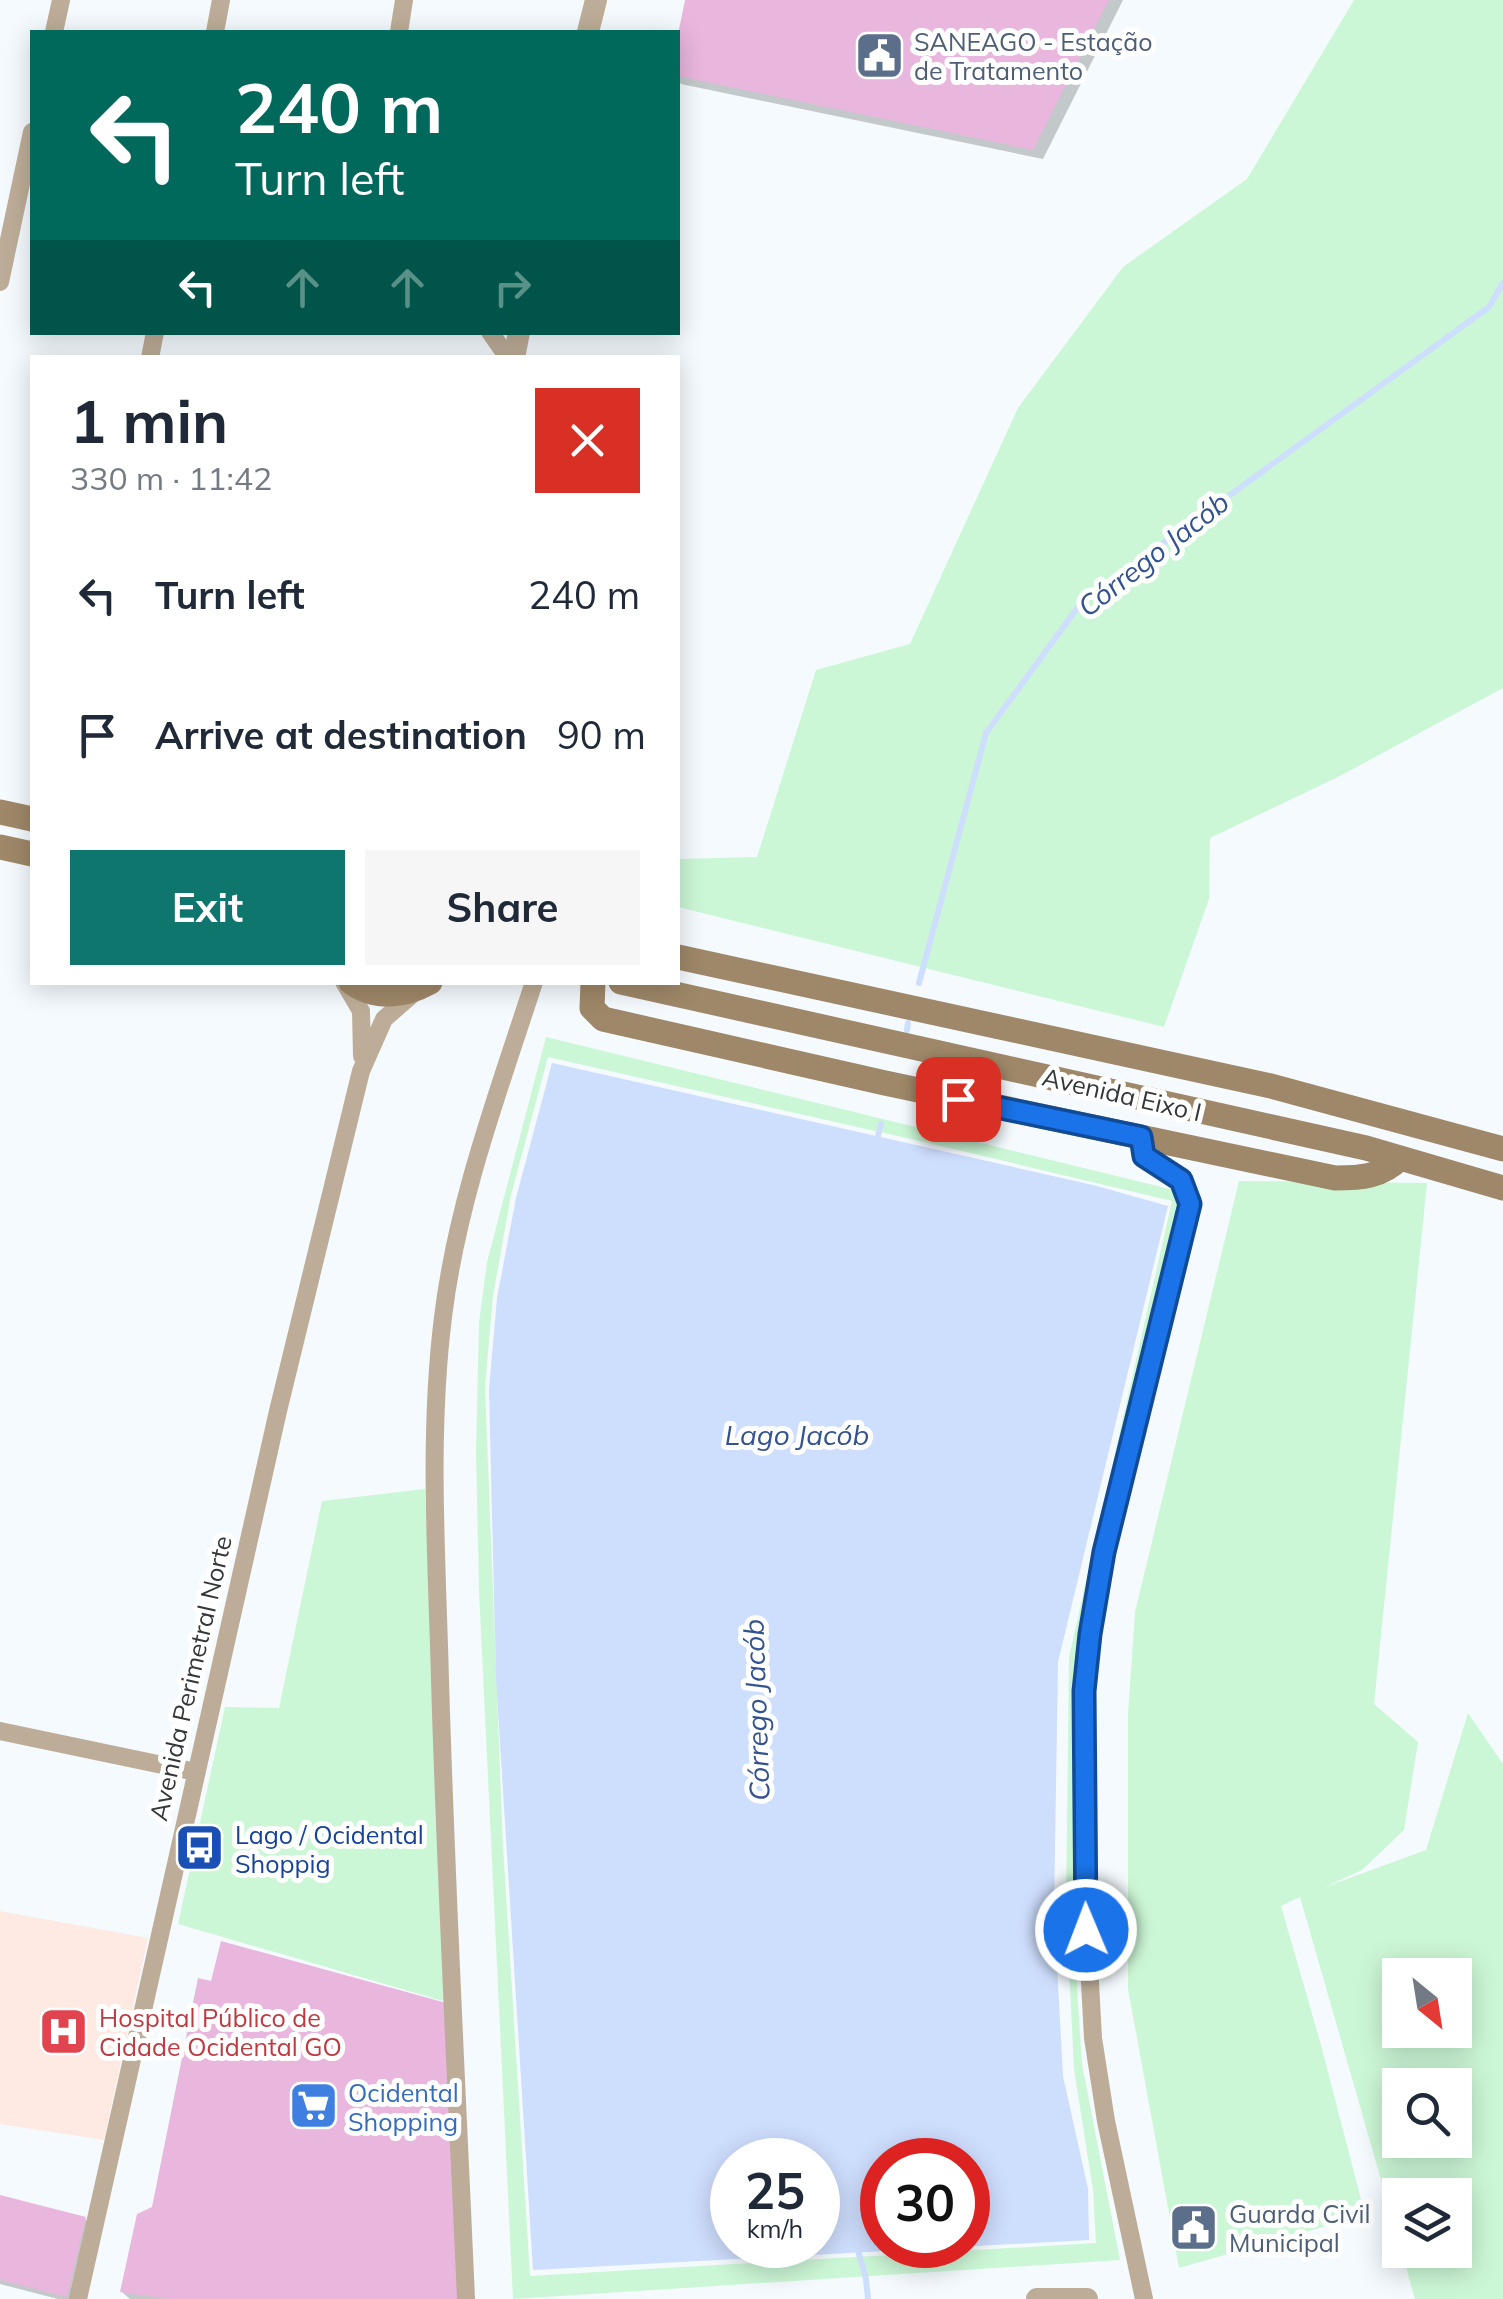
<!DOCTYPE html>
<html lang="en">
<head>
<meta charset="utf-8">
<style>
	:root { --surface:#fff; --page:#f6f6f7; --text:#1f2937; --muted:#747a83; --accent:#0f766e }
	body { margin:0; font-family:Mulish,sans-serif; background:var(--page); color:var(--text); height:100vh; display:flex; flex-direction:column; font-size:38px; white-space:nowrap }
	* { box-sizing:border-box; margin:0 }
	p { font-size:32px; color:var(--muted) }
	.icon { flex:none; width:55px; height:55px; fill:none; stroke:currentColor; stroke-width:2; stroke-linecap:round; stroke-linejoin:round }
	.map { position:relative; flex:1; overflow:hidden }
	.details { position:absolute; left:30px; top:355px; width:650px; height:630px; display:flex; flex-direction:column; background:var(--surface); border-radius:0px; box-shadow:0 5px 25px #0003 }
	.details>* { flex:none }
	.top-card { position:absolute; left:30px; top:30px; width:650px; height:305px; border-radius:0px; box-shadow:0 5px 25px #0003; background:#00695c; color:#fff; overflow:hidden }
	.needle { width:65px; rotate:150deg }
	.fabs { position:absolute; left:1382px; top:1958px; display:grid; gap:20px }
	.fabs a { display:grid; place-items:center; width:90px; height:90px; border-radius:0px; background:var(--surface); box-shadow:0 5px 25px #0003; font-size:50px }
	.speed { position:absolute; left:710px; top:2138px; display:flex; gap:20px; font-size:50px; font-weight:700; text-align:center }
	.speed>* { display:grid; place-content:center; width:130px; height:130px; border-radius:50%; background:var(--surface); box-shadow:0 5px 25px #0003; line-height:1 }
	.speed small { font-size:25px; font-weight:400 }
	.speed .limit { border:15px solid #d22; background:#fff; color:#111 }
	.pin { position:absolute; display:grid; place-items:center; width:85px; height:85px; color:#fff; margin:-42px; border-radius:20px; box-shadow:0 5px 15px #0006 }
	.me { position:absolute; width:110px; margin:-55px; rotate:359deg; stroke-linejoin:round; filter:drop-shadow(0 0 8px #0008) }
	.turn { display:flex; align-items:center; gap:35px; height:210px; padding:0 40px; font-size:45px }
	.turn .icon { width:130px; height:130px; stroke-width:2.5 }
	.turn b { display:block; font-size:70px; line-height:85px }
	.lanes { display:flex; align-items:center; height:95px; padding:0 40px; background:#0003; justify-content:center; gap:50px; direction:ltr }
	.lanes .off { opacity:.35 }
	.round { display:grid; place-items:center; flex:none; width:105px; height:105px; border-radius:0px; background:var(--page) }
	.summary { display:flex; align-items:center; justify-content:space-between; height:170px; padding:0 40px }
	h1 { font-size:60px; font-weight:700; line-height:75px }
	.button { display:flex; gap:20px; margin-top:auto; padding:20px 40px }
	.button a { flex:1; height:115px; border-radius:0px; background:var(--accent); color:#fff; font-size:40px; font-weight:700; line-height:115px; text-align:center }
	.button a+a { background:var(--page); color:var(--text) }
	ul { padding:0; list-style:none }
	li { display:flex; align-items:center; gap:30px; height:140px; padding:0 40px }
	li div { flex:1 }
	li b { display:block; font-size:38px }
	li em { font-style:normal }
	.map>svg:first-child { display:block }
	.medical { fill:#feeae2 }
	.green { fill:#ccf7d6; fill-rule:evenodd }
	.water { fill:#cedefd; fill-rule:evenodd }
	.shadow { fill:#0003 }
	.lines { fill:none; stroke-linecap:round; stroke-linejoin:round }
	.stream { stroke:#cedefd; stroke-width:6 }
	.building { fill:#e9b6dd }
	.minor { stroke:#bdad98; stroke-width:18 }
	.tertiary { stroke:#bdad98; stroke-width:22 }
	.secondary { stroke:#9f8869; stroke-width:25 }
	.route-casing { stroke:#114b97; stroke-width:25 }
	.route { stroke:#1a73e8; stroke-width:18 }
	.labels { text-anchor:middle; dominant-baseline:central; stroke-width:10; stroke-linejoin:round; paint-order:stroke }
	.service-label { font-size:25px; fill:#4e5e75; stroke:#fff; text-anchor:start }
	.street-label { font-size:25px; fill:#343739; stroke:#fff }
	.transit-label { font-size:25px; fill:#164399; stroke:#fff; text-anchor:start }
	.health-label { font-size:25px; fill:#be3a42; stroke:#fff; text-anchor:start }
	.shop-label { font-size:25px; fill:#366cbe; stroke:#fff; text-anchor:start }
	.water-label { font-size:28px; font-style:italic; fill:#34528f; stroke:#fff }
</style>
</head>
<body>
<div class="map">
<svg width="1503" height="2299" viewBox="0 0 1503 2299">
	<rect width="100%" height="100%" fill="#f4fafe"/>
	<!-- medical -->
	<path class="medical" d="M0,1911L148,1938L104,2140L0,2124Z"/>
	<!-- green -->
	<path class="green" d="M1354,0H1503V688L1340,776L1210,838L1209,899L1164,1027L678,907V859L757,857L816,670L910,644L1018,408L1123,267L1247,179Z
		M546,1037L1174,1190L1183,1201L1080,1660L1072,1909L1082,2064L1120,2260L513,2299L479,1590L476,1451L479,1323L487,1262ZM548,1057L924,1142L1172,1201L1069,1657L1066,1909L1074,2069L1093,2190L1096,2243L530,2276L503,1846L485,1387L493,1296L511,1195Z
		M1239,1181L1427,1183L1374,1704L1418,1742L1404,1830L1362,1870L1325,1887L1426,1850L1468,1713L1503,1764V2299H1415L1401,2250H1455V2195H1400V2246L1300,1897L1281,1906L1321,2045L1365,2215L1179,2268L1128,1989V1715L1135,1612ZM1400,1975H1455V2030H1400ZM1400,2085H1455V2140H1400Z
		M425,1489L450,2003L178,1924L225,1707L279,1708L322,1501Z"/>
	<!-- water -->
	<path class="water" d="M552,1063L1093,1185L1168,1206L1058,1662L1054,1910L1063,2076L1088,2189L1089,2240L533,2270L496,1679L489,1389L497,1298L516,1198ZM732,2160H818V2245H732ZM882,2160H968V2245H882Z"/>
	<!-- shadow -->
	<path class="shadow" d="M688,0H1123L1043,159L681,84L678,80V44Z
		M0,2198L85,2219L93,2227L75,2299H58L0,2284Z
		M122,2292L469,2299H130Z"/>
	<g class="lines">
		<!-- stream -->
		<path class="stream" d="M919,983L986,733L1081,603L1489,307L1503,283
			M907,1030L908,1023
			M876,1144L881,1124
			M857,2247L866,2279L868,2299"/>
	</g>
	<!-- building -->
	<path class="building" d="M685,0H1109L1033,150L678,76V34Z
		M221,1941L450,2004L460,2299H168L120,2292L137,2214L152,2207L198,1978L211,1981Z
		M0,2195L86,2217L67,2297L0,2280Z"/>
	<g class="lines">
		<!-- minor -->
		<path class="minor" d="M54,32L61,0
			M215,32L221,0
			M399,32L404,0
			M0,282L32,132
			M490,332L508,358
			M150,358L155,332
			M344,982L361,1011L362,1056
			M1141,1137L1144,1156L1181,1180L1190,1204L1103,1552L1084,1691L1086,1909L1093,2038L1106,2121L1144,2299
			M0,1731L196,1772
			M78,2299L278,1411L361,1071L384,1019L416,991
			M466,2299C457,2093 446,1886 440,1680C437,1559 428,1438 443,1317C457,1202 498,1093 534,982"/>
		<!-- tertiary -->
		<path class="tertiary" d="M588,32L596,0
			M514,358L519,332
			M1037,2299H1087"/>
		<!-- secondary -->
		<path class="secondary" d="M0,812L32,819
			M0,847L32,854
			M678,957L1271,1086L1503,1149
			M351,982C376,1000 405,996 430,982
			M593,982L592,1008L603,1019L885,1083L1335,1178C1360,1178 1382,1177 1400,1158
			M621,982L1366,1148L1503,1188"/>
	</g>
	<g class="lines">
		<defs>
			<path id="route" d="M958,1099L1141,1137L1144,1156L1181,1180L1190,1204L1104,1552L1090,1634L1084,1691L1086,1930"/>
		</defs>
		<!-- route casing -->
		<use href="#route" class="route-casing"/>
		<!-- route -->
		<use href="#route" class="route"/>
	</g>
	<!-- icons -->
	<defs>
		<symbol id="civic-square" viewBox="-11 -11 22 22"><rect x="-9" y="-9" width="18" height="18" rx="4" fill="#5c6f8a" stroke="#fff"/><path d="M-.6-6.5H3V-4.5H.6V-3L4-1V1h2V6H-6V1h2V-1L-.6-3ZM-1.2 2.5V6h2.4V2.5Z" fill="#fff"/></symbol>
		<symbol id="bus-square" viewBox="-11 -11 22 22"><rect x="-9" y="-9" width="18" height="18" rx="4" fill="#1a4fb4" stroke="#fff"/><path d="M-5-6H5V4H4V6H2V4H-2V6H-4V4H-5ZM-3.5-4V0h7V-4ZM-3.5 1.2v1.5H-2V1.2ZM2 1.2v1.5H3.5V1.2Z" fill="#fff"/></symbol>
		<symbol id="hospital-square" viewBox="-11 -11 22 22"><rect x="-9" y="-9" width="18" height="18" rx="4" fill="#e0444e" stroke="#fff"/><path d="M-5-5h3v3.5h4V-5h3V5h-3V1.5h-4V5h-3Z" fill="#fff"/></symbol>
		<symbol id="supermarket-square" viewBox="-11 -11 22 22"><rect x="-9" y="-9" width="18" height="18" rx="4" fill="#3f7fe0" stroke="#fff"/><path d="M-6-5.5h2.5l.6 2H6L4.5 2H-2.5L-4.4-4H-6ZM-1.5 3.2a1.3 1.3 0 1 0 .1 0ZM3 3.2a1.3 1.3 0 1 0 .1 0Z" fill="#fff"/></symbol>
	</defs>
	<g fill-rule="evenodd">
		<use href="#civic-square" x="852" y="28" width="55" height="55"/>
		<use href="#bus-square" x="172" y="1820" width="55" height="55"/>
		<use href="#hospital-square" x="36" y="2004" width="55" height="55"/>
		<use href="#supermarket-square" x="286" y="2078" width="55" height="55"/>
		<use href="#civic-square" x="1166" y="2200" width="55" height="55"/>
	</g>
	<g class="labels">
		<!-- service labels -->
		<g class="service-label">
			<text x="914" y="41">SANEAGO - Estação<tspan x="914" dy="29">de Tratamento</tspan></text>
			<text x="1229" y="2213">Guarda Civil<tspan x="1229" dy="29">Municipal</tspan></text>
		</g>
		<!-- street labels -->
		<g class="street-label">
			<text transform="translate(1122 1094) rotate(13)">Avenida Eixo I</text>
			<text transform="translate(190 1678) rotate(-77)">Avenida Perimetral Norte</text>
		</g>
		<!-- transit labels -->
		<g class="transit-label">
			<text x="235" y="1834">Lago / Ocidental<tspan x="235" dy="29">Shoppig</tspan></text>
		</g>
		<!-- health labels -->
		<g class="health-label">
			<text x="99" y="2017">Hospital Público de<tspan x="99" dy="29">Cidade Ocidental GO</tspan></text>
		</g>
		<!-- shop labels -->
		<g class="shop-label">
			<text x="348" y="2092">Ocidental<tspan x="348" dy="29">Shopping</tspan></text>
		</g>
		<!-- water labels -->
		<g class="water-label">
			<text transform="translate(1153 554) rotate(-38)">Córrego Jacób</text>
			<text x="797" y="1434">Lago Jacób</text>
			<text transform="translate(756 1710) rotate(-92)">Córrego Jacób</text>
		</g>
	</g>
</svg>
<div class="fabs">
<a><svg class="needle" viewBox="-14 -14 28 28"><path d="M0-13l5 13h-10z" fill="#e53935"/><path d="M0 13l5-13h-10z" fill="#747a83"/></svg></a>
<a><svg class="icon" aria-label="search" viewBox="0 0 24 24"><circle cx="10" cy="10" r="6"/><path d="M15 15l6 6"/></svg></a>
<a><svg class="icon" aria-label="layers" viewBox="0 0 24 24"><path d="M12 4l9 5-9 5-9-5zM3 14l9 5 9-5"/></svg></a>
</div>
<div class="speed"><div>25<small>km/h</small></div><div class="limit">30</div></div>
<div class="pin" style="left:958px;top:1099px;background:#d93025"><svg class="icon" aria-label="arrive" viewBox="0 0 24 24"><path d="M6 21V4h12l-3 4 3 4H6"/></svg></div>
<svg class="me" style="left:1086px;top:1930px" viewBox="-20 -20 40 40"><circle r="17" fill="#1a73e8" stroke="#fff" stroke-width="3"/><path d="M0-11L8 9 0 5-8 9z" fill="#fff"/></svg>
<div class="top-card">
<div class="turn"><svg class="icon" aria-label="left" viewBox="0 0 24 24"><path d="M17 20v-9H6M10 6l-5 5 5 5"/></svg><div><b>240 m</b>Turn left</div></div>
<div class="lanes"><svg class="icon" aria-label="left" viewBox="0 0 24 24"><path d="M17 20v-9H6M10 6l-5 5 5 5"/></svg><svg class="icon off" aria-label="ahead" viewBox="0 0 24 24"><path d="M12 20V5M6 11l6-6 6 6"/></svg><svg class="icon off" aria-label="ahead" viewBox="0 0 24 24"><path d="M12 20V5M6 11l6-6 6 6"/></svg><svg class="icon off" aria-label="right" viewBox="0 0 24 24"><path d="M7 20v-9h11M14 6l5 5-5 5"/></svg></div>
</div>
<section class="details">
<div class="summary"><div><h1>1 min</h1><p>330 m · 11:42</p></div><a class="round" style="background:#d93025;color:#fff"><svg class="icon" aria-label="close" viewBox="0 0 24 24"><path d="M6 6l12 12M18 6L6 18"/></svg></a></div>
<ul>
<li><svg class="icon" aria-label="left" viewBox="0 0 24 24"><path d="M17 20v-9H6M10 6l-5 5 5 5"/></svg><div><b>Turn left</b></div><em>240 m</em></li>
<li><svg class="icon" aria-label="arrive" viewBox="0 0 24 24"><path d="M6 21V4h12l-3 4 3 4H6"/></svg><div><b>Arrive at destination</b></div><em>90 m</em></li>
</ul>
<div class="button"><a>Exit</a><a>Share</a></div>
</section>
</div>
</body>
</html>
